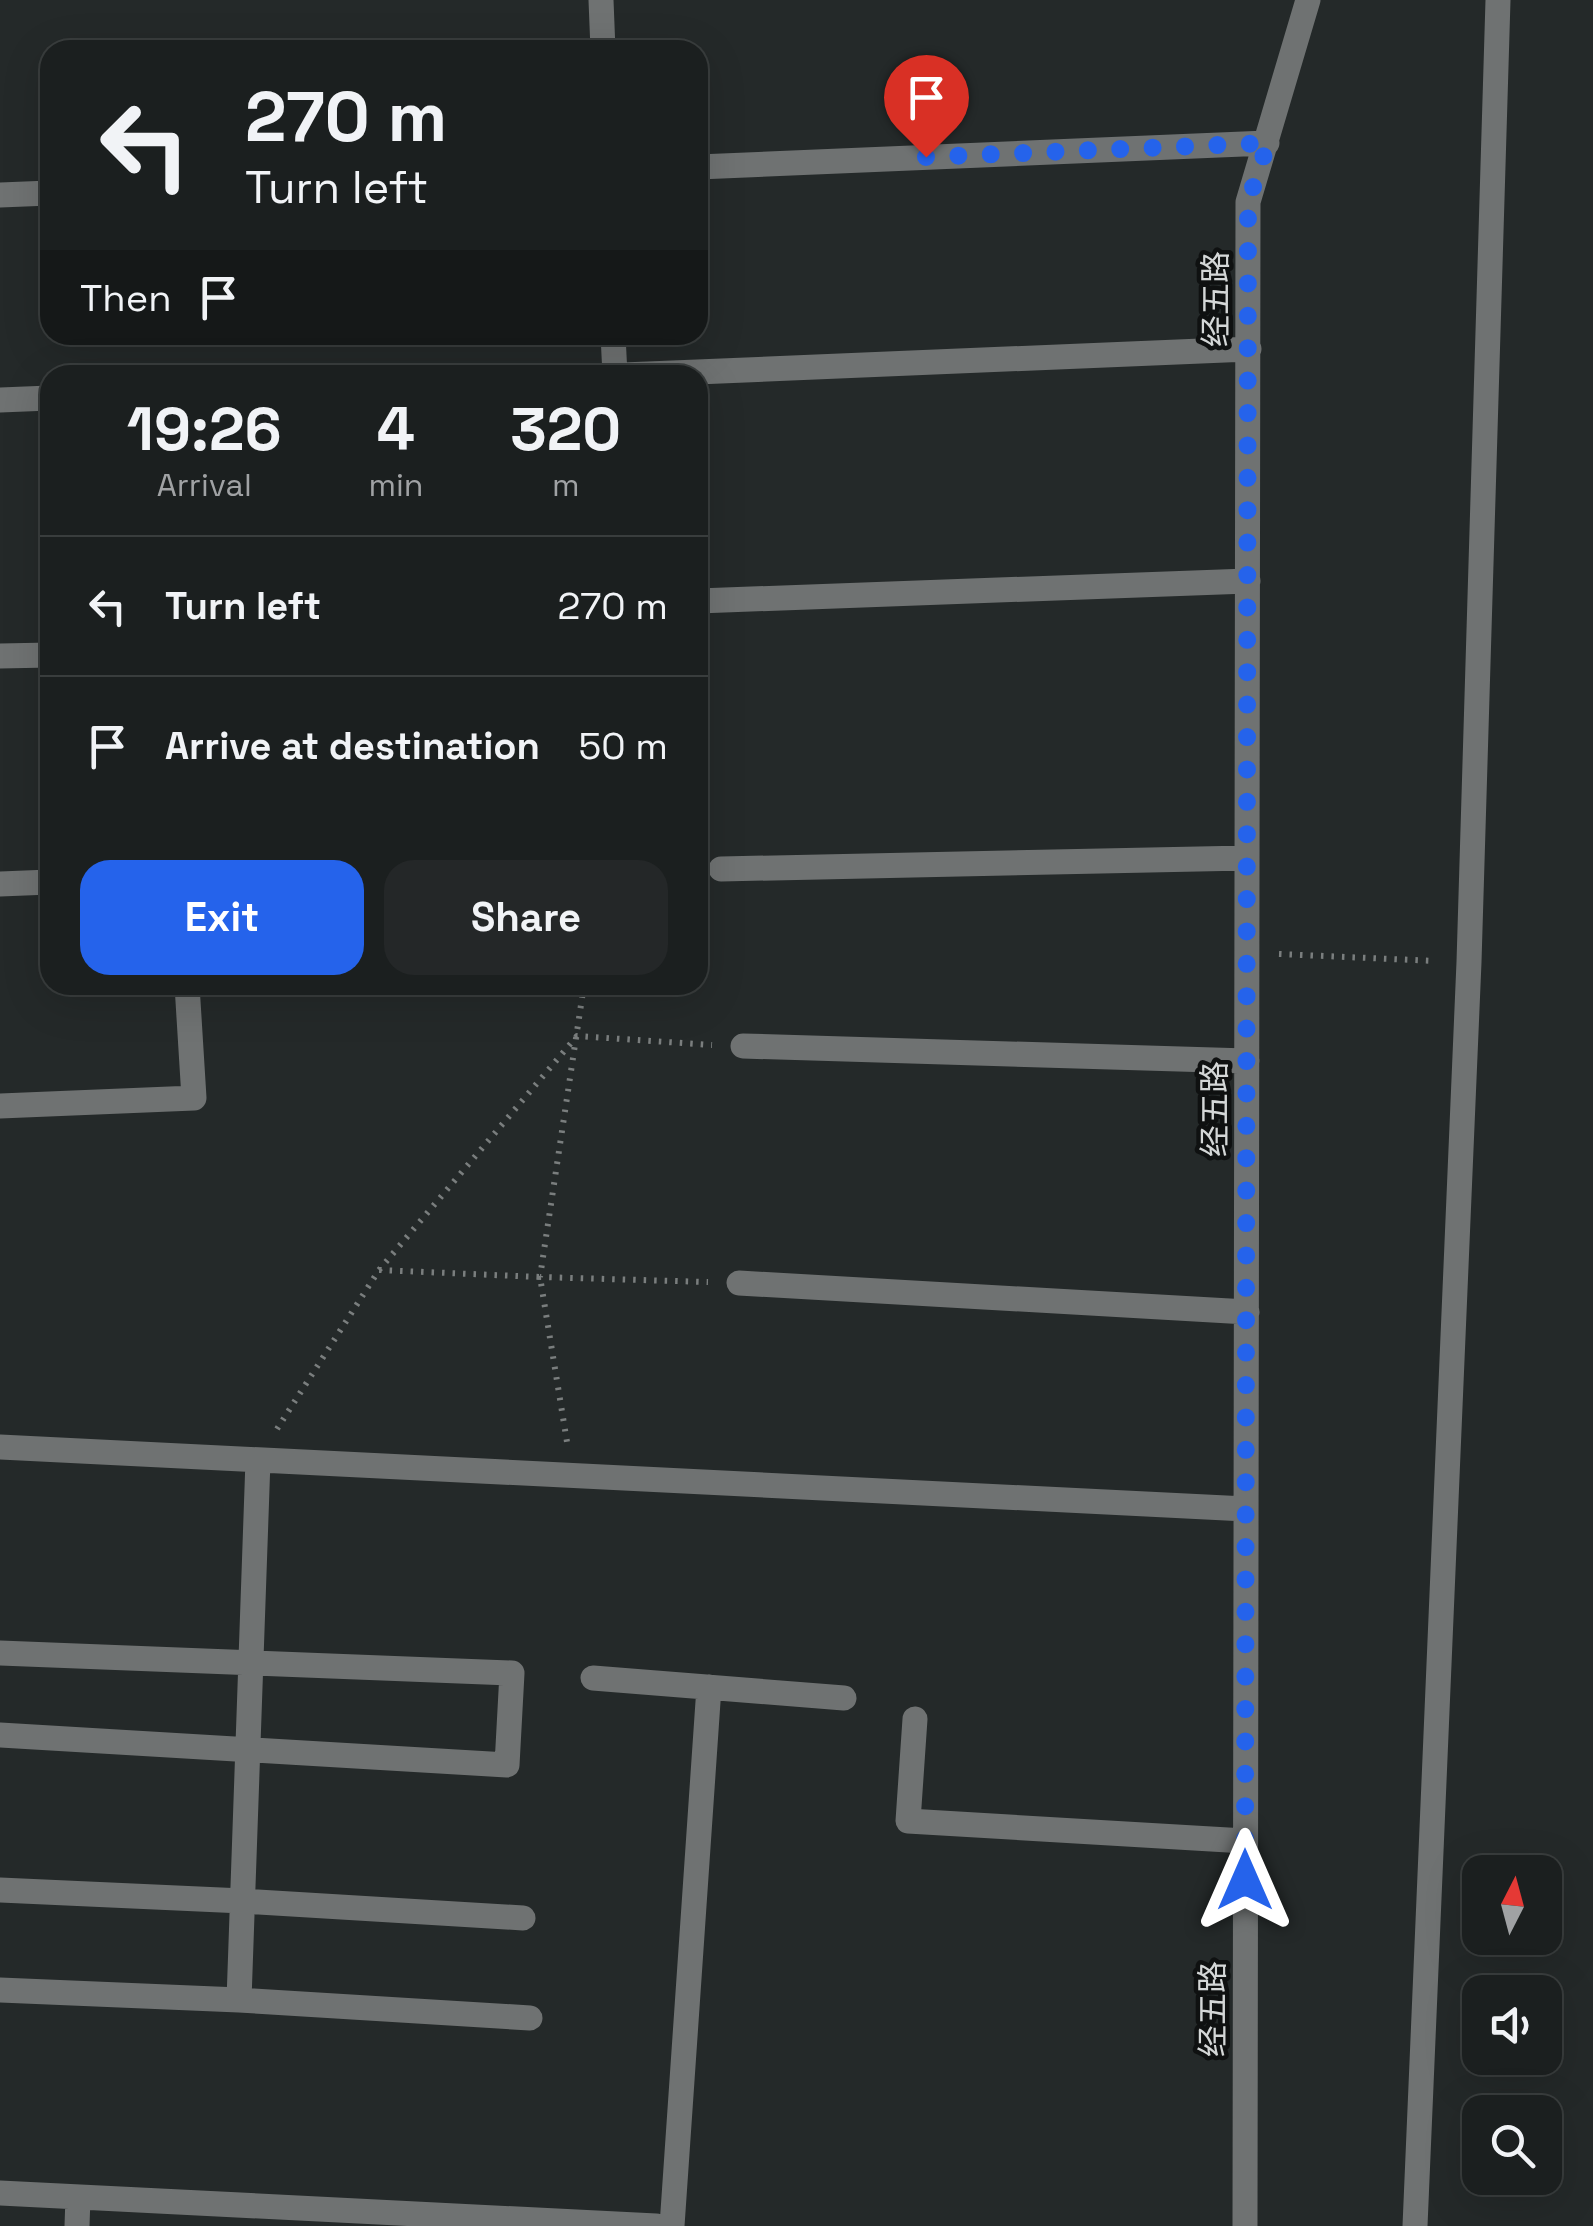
<!DOCTYPE html>
<html lang="en">
<head>
<meta charset="utf-8">
<style>
	:root { --surface:#1b1f1f; --page:#242728; --text:#f1f3f6; --muted:#a0a2a4; --line:#393d3d; --accent:#2563eb }
	body { margin:0; font-family:"Space Grotesk","Noto Sans SC",sans-serif; background:var(--page); color:var(--text); height:100vh; display:flex; flex-direction:column; font-size:38px; white-space:nowrap }
	* { box-sizing:border-box; margin:0 }
	p { font-size:32px; color:var(--muted) }
	.icon { flex:none; width:55px; height:55px; fill:none; stroke:currentColor; stroke-width:2; stroke-linecap:round; stroke-linejoin:round }
	.map { position:relative; flex:1; overflow:hidden }
	.sheet { position:absolute; left:40px; top:365px; width:668px; height:630px; display:flex; flex-direction:column; background:var(--surface); border-radius:30px; box-shadow:0 10px 40px #0002,0 0 0 2px var(--line) }
	.sheet>* { flex:none }
	.top-card { position:absolute; left:40px; top:40px; width:668px; height:305px; border-radius:30px; box-shadow:0 10px 40px #0002,0 0 0 2px var(--line); background:#1b1f1f; color:var(--text); overflow:hidden }
	.needle { width:65px; rotate:6deg }
	.fabs { position:absolute; left:1462px; top:1855px; display:grid; gap:20px }
	.fabs a { display:grid; place-items:center; width:100px; height:100px; border-radius:20px; background:var(--surface); box-shadow:0 10px 40px #0002,0 0 0 2px var(--line); font-size:50px }
	.pin { position:absolute; display:grid; place-items:center; width:85px; height:85px; color:#fff; margin:-102px -42px; border-radius:50% 50% 50% 0; rotate:-45deg; box-shadow:0 0 10px #0007 }
	.pin .icon { rotate:45deg }
	.me { position:absolute; width:110px; margin:-55px; rotate:0deg; stroke-linejoin:round; filter:drop-shadow(0 0 8px #0008) }
	.turn { display:flex; align-items:center; gap:35px; height:210px; padding:0 40px; font-size:45px }
	.turn .icon { width:130px; height:130px; stroke-width:2.5 }
	.turn b { display:block; font-size:70px; line-height:85px }
	.then { display:flex; align-items:center; height:95px; padding:0 40px; background:#0003; gap:20px; font-size:38px }
	.eta { display:flex; justify-content:space-evenly; align-items:center; height:170px; text-align:center }
	.eta b { font-size:60px; font-weight:800; line-height:70px }
	.primary-button { display:flex; gap:20px; margin-top:auto; padding:20px 40px }
	.primary-button a { flex:1; height:115px; border-radius:30px; background:var(--accent); color:#fff; font-size:40px; font-weight:800; line-height:115px; text-align:center }
	.primary-button a+a { background:var(--page); color:var(--text) }
	ul { padding:0; list-style:none }
	li { display:flex; align-items:center; gap:30px; height:140px; padding:0 40px; border-top:2px solid var(--line) }
	li div { flex:1 }
	li b { display:block; font-size:38px }
	li em { font-style:normal }
	.map>svg:first-child { display:block }
	.lines { fill:none; stroke-linecap:round; stroke-linejoin:round }
	.path { stroke:#7a7e7e; stroke-width:6; stroke-dasharray:2.5 8; stroke-linecap:butt }
	.minor { stroke:#6f7272; stroke-width:25 }
	.route { stroke:#2563eb; stroke-width:18; stroke-dasharray:0 32.4 }
	.labels { text-anchor:middle; dominant-baseline:central; stroke-width:9; stroke-linejoin:round; paint-order:stroke }
	.street-label { font-size:32px; fill:#d4d7d7; stroke:#0f1111 }
</style>
</head>
<body>
<div class="map">
<svg width="1593" height="2226" viewBox="0 0 1593 2226">
	<rect width="100%" height="100%" fill="#242929"/>
	<g class="lines">
		<!-- path -->
		<path class="path" d="M1279,954L1436,961
			M584,985L540,1277L708,1282
			M379,1270L577,1036L712,1045
			M277,1429L379,1270L540,1277L567,1442"/>
		<!-- minor -->
		<path class="minor" d="M601,0L603,50
			M698,167L1267,143
			M0,195L50,193
			M613,335L615,375
			M623,375L1249,349
			M0,400L50,398
			M698,601L1248,581
			M0,656L50,655
			M721,869L1247,858
			M0,884L50,882
			M743,1046L1247,1061
			M0,1106L194,1098L187,985
			M739,1283L1247,1312
			M0,1447L1246,1509
			M0,1653L512,1673L507,1765L0,1735
			M593,1678L844,1698
			M915,1719L908,1821L1245,1841
			M0,1890L243,1901L523,1918
			M0,1990L239,2000L530,2018
			M239,2000L258,1460
			M0,2193L656,2226
			M77,2226L78,2197
			M672,2226L709,1687
			M1245,2226L1248,202L1308,0
			M1415,2226L1469,962L1498,0"/>
	</g>
	<g class="lines">
		<!-- route -->
		<path class="route" d="M926,157L1268,143L1248,202L1245,1880"/>
	</g>
	<g class="labels">
		<!-- street labels -->
		<g class="street-label">
			<text transform="translate(1216 299) rotate(-90)">经五路</text>
			<text transform="translate(1215 1109) rotate(-90)">经五路</text>
			<text transform="translate(1213 2009) rotate(-90)">经五路</text>
		</g>
	</g>
</svg>
<div class="fabs">
<a><svg class="needle" viewBox="-14 -14 28 28"><path d="M0-13l5 13h-10z" fill="#e53935"/><path d="M0 13l5-13h-10z" fill="#a0a2a4"/></svg></a>
<a><svg class="icon" aria-label="sound" viewBox="0 0 24 24"><path d="M4 9h4l5-4v14l-5-4H4zM17 9q2 3 0 6"/></svg></a>
<a><svg class="icon" aria-label="search" viewBox="0 0 24 24"><circle cx="10" cy="10" r="6"/><path d="M15 15l6 6"/></svg></a>
</div>
<div class="pin" style="left:926px;top:157px;background:#d93025"><svg class="icon" aria-label="arrive" viewBox="0 0 24 24"><path d="M6 21V4h12l-3 4 3 4H6"/></svg></div>
<svg class="me" style="left:1245px;top:1880px" viewBox="-20 -20 40 40"><path d="M0-17L14 15 0 8-14 15z" fill="#2563eb" stroke="#fff" stroke-width="4"/></svg>
<div class="top-card">
<div class="turn"><svg class="icon" aria-label="left" viewBox="0 0 24 24"><path d="M17 20v-9H6M10 6l-5 5 5 5"/></svg><div><b>270 m</b>Turn left</div></div>
<div class="then">Then<svg class="icon" aria-label="arrive" viewBox="0 0 24 24"><path d="M6 21V4h12l-3 4 3 4H6"/></svg></div>
</div>
<section class="sheet">
<div class="eta">
<div><b>19:26</b><p>Arrival</p></div>
<div><b>4</b><p>min</p></div>
<div><b>320</b><p>m</p></div>
</div>
<ul>
<li><svg class="icon" aria-label="left" viewBox="0 0 24 24"><path d="M17 20v-9H6M10 6l-5 5 5 5"/></svg><div><b>Turn left</b></div><em>270 m</em></li>
<li><svg class="icon" aria-label="arrive" viewBox="0 0 24 24"><path d="M6 21V4h12l-3 4 3 4H6"/></svg><div><b>Arrive at destination</b></div><em>50 m</em></li>
</ul>
<div class="primary-button"><a>Exit</a><a>Share</a></div>
</section>
</div>
</body>
</html>
